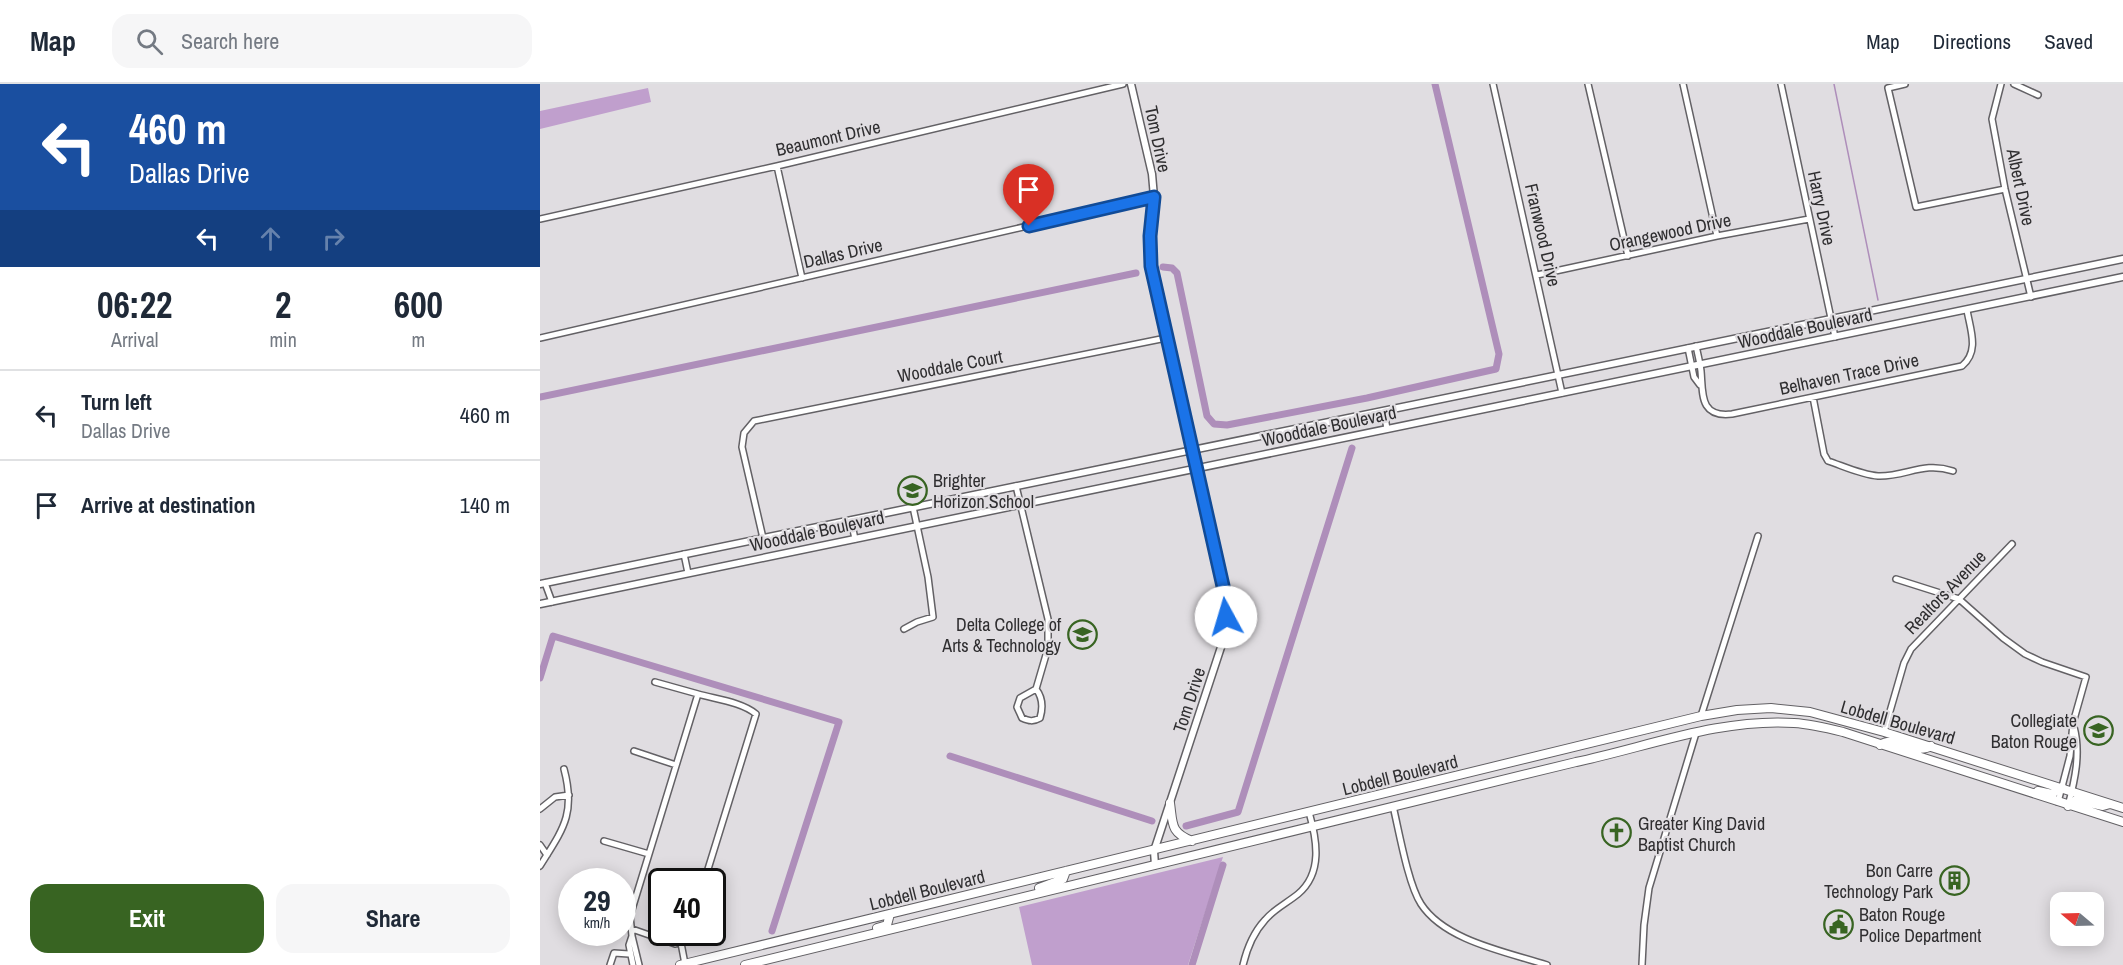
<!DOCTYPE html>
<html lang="en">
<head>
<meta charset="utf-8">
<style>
	:root { --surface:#fff; --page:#f6f6f7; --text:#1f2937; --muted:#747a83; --line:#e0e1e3; --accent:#386422 }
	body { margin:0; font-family:"Archivo Narrow",sans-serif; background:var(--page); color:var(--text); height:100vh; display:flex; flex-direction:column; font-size:22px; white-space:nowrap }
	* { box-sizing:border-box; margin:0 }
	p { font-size:20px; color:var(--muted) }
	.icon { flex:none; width:33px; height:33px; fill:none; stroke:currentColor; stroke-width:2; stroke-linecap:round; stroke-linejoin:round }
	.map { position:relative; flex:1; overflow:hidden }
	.panel { display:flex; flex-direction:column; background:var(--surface); width:540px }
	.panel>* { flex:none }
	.banner { background:#1a4fa0; color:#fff; overflow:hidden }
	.needle { width:39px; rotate:289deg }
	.buttons { position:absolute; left:1510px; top:808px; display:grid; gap:12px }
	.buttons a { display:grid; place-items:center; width:54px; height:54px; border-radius:12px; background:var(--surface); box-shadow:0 3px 15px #0003; font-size:30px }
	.speed { position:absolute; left:18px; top:784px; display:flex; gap:12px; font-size:30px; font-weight:700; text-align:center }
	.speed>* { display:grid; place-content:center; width:78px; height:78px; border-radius:50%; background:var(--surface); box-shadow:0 3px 15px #0003; line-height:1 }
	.speed small { font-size:15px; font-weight:400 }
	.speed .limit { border:3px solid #111; border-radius:9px; background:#fff; color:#111 }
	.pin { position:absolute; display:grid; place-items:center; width:51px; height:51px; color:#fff; margin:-62px -26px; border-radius:50% 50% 50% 0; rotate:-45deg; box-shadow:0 0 6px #0007 }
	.pin .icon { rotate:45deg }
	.me { position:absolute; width:66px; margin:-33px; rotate:354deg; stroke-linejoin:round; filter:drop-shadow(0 0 4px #0008) }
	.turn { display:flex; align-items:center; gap:21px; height:126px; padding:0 30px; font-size:27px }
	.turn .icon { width:78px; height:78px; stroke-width:2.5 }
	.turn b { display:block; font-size:42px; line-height:51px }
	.lanes { display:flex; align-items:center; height:57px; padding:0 30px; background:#0003; justify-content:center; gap:30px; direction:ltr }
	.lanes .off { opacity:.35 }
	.eta { display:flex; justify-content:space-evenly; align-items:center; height:102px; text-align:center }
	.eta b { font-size:36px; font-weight:700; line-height:42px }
	.primary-button { display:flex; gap:12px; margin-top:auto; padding:12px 30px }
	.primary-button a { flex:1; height:69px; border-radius:18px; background:var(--accent); color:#fff; font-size:24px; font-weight:700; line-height:69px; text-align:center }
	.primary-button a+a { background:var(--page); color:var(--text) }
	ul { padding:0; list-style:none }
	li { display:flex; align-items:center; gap:18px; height:90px; padding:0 30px; border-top:2px solid var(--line) }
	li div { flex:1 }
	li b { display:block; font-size:22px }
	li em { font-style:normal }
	header { display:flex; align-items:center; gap:36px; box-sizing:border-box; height:84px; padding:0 30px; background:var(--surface); border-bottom:2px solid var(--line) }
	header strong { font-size:28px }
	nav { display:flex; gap:33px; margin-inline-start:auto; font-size:21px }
	.search { width:420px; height:54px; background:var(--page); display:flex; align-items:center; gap:15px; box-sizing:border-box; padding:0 21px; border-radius:18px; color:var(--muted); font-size:22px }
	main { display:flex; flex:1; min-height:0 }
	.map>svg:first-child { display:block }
	.forest { fill:#c09fcd }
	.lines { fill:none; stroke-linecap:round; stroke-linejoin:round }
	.stream { stroke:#ae8eba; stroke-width:1.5 }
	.canal { stroke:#ae8eba; stroke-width:7 }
	.minor-casing { stroke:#636165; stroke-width:8 }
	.tertiary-casing { stroke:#636165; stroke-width:9 }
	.secondary-casing { stroke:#636165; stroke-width:10 }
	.minor { stroke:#fff; stroke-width:5 }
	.tertiary { stroke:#fff; stroke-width:6 }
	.secondary { stroke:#fff; stroke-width:8 }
	.route-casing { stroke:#114b97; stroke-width:15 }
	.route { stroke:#1a73e8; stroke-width:10 }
	.labels { text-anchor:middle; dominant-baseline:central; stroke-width:4.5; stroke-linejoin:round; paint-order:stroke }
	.street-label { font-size:18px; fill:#2f2e30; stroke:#e0dde1 }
	.poi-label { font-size:18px; fill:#2f2e30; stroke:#e0dde1; text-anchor:start }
</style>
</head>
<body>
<header>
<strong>Map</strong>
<div class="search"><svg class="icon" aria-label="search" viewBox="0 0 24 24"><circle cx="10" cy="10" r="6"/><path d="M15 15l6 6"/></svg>Search here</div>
<nav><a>Map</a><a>Directions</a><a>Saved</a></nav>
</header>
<main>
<section class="panel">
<div class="banner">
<div class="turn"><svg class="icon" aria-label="left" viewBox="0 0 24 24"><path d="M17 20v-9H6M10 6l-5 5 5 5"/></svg><div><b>460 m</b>Dallas Drive</div></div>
<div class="lanes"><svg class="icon" aria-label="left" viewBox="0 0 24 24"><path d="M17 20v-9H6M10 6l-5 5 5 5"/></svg><svg class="icon off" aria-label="ahead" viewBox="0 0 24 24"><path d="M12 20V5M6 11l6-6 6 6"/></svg><svg class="icon off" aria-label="right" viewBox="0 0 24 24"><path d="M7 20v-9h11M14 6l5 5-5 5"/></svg></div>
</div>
<div class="eta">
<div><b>06:22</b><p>Arrival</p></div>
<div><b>2</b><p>min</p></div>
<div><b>600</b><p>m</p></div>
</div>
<ul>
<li><svg class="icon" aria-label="left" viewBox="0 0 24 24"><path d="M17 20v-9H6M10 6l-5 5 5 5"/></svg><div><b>Turn left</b><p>Dallas Drive</p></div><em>460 m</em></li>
<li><svg class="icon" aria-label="arrive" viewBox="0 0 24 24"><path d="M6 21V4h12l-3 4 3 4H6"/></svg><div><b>Arrive at destination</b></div><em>140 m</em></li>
</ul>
<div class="primary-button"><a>Exit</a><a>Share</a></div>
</section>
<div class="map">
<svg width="1583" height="881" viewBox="0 0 1583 881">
	<rect width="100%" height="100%" fill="#e0dde1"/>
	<!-- forest -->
	<path class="forest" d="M108,4L111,18L0,45V27Z
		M683,773L648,881H492L479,823Z"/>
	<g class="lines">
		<!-- stream -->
		<path class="stream" d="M1294,0L1338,216"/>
		<!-- canal -->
		<path class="canal" d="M623,183L632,184L637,189L667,332L674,340L687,341L827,314L956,285L959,270L895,0
			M0,313L596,189
			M0,594L13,552L299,638L232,847
			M410,672L612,737
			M646,742L698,728L812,364
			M652,881L683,781"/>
		<defs>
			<path id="minor" d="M953,0L1022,309
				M1048,0L1088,172
				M1143,0L1177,152
				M1241,0L1295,253
				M1365,0L1348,4L1376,123L1465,105
				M1461,0L1452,35L1465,105L1491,213
				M1474,0L1498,11
				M237,82L262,194
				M0,135L237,82L583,0
				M997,191L1177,152L1269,135
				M0,254L614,113
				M1156,262C1158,271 1160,279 1161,287C1163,309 1159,334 1192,330L1422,282C1440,267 1430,245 1427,226
				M1148,264L1154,293L1160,301
				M1273,313L1284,370L1288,377C1303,382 1322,391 1338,392C1366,393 1383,377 1413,387
				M844,327L847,345
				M476,402L508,535V564L496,605C503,614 503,624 500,634C493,638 489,637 482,634L477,623L480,614L496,605
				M311,436L315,455
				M223,454L202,363L204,349L214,337L626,254
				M144,470L148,489
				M1356,495L1419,515L1463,554L1485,570L1502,578L1546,593L1533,639L1530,672L1518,718
				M5,499L12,518
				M364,545L377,538L393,533L388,493L373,423
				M158,610C175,615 202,618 216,630L164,798
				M1161,632L1218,452
				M1344,648L1364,579L1371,565L1472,460
				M94,667L136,681
				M853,722C859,747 868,800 881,820C905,857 967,868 1007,881
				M1528,722C1535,696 1541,669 1534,643
				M0,725L15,713L29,711
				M64,757L109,770
				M0,761L7,771
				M0,782C23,745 36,730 24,685
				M92,845L135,860C142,859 145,856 147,849
				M92,852L90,832L158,610L115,598
				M141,859L145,880
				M70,881L74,869L89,870
				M93,881L89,861L92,852L99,881
				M703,881C707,864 713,849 725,836C734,825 747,819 758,810C783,789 777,756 769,728
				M1102,881L1104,841L1109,804L1156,649"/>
			<path id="tertiary" d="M591,0L612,90L614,113L610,152L611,182L686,525L685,551L614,767L615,781
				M0,500L1583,175
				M0,520L1583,193"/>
			<path id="secondary" d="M1340,661C1356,650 1374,672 1391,662
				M1498,707L1512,710L1522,703
				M630,719C633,740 630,748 652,757
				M1528,722L1536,716L1563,722L1570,720
				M499,804L523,795L526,787
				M337,844L347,841L350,830
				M140,881L1161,632L1197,626L1231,624L1270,628L1344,648L1583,724
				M205,881L1036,678C1107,663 1180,634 1254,639C1271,640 1287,644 1303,648L1583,738"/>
		</defs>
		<!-- minor casing -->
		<use href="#minor" class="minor-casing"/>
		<!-- tertiary casing -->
		<use href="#tertiary" class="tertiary-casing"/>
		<!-- secondary casing -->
		<use href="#secondary" class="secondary-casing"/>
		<!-- minor -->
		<use href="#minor" class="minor"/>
		<!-- tertiary -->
		<use href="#tertiary" class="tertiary"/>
		<!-- secondary -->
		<use href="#secondary" class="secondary"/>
	</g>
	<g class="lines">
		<defs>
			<path id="route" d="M489,142L614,113L610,152L611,182L683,502L686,533"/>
		</defs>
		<!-- route casing -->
		<use href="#route" class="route-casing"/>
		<!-- route -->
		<use href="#route" class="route"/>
	</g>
	<!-- icons -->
	<defs>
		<symbol id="school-ring" viewBox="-11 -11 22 22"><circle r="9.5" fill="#e0dde1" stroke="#386422" stroke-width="1.5"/><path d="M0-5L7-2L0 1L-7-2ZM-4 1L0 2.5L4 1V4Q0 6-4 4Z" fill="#386422"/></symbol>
		<symbol id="university-ring" viewBox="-11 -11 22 22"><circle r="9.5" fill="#e0dde1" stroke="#386422" stroke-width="1.5"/><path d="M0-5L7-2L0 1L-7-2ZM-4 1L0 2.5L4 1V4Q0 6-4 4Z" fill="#386422"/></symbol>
		<symbol id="church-ring" viewBox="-11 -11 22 22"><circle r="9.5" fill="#e0dde1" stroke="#386422" stroke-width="1.5"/><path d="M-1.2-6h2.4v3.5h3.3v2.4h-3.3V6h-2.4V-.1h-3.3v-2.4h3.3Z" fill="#386422"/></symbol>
		<symbol id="building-ring" viewBox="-11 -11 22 22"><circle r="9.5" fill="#e0dde1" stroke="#386422" stroke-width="1.5"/><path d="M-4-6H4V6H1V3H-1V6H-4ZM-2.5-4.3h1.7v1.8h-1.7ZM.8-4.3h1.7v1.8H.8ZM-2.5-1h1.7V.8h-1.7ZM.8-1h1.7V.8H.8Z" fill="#386422"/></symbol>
		<symbol id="civic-ring" viewBox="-11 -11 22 22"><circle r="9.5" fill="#e0dde1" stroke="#386422" stroke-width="1.5"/><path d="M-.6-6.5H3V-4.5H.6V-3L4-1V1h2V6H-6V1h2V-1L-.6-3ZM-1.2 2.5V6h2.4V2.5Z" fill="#386422"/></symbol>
	</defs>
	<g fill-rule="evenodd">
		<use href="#school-ring" x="356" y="390" width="33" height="33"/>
		<use href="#university-ring" x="526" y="534" width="33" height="33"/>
		<use href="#school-ring" x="1542" y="630" width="33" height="33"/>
		<use href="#church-ring" x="1060" y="732" width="33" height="33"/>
		<use href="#building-ring" x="1398" y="780" width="33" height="33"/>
		<use href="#civic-ring" x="1282" y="824" width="33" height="33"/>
	</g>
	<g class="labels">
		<!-- street labels -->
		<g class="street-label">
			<text transform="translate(288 54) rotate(-13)">Beaumont Drive</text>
			<text transform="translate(618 55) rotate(78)">Tom Drive</text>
			<text transform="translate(1481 103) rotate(78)">Albert Drive</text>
			<text transform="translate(1282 124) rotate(78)">Harry Drive</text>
			<text transform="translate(1130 148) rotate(-12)">Orangewood Drive</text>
			<text transform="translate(1003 151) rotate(77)">Franwood Drive</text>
			<text transform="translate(303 169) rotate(-13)">Dallas Drive</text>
			<text transform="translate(1265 244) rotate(-12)">Wooddale Boulevard</text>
			<text transform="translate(410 282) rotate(-11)">Wooddale Court</text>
			<text transform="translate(1309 290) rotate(-12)">Belhaven Trace Drive</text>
			<text transform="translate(789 342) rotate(-12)">Wooddale Boulevard</text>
			<text transform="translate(277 447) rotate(-12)">Wooddale Boulevard</text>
			<text transform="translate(1405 508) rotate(-46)">Realtors Avenue</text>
			<text transform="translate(649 616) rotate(-72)">Tom Drive</text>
			<text transform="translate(1358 638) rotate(16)">Lobdell Boulevard</text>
			<text transform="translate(860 691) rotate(-14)">Lobdell Boulevard</text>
			<text transform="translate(387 806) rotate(-14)">Lobdell Boulevard</text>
		</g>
		<!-- poi labels -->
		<g class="poi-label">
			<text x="393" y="396">Brighter<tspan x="393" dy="21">Horizon School</tspan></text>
			<text x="521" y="540" text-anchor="end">Delta College of<tspan x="521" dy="21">Arts &amp; Technology</tspan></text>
			<text x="1537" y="636" text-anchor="end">Collegiate<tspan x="1537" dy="21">Baton Rouge</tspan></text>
			<text x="1098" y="739">Greater King David<tspan x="1098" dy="21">Baptist Church</tspan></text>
			<text x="1393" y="786" text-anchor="end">Bon Carre<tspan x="1393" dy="21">Technology Park</tspan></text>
			<text x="1319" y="830">Baton Rouge<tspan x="1319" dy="21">Police Department</tspan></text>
		</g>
	</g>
</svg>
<div class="buttons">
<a><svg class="needle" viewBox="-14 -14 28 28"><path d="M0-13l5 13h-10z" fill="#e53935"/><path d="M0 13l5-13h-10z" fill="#747a83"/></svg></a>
</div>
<div class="speed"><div>29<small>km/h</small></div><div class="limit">40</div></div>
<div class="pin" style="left:489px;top:142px;background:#d93025"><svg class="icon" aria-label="arrive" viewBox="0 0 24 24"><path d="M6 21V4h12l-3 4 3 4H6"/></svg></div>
<svg class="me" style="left:686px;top:533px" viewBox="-20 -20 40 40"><circle r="19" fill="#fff"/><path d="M0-13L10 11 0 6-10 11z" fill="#1a73e8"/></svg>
</div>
</main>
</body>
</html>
